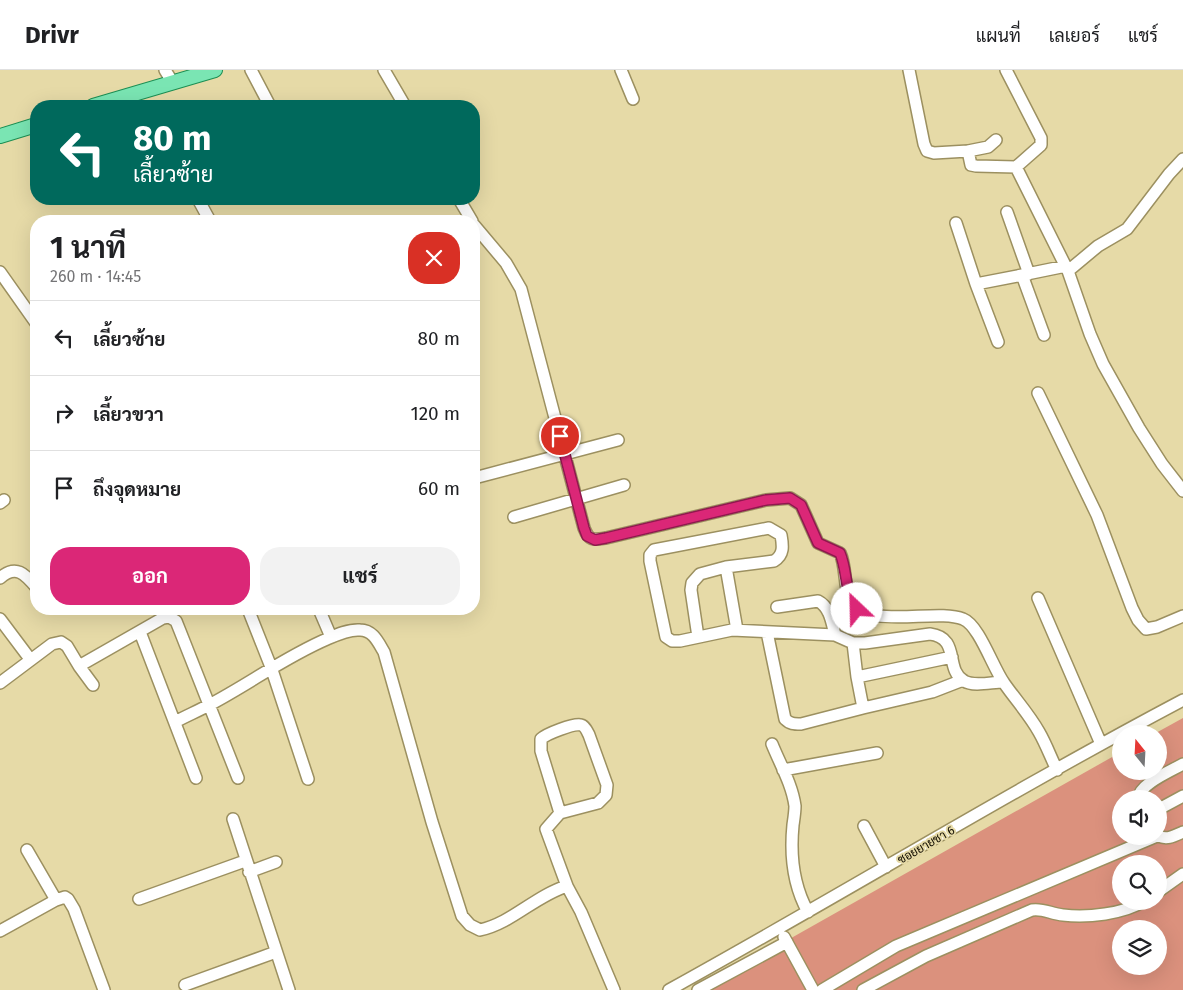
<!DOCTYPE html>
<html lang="th">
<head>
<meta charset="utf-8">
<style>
	:root { --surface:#fff; --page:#f2f2f2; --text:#202124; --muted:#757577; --line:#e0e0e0; --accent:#db2777 }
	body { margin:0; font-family:"Fira Sans",Sarabun,sans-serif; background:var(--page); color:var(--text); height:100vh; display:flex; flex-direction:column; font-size:19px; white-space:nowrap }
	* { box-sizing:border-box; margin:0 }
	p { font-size:16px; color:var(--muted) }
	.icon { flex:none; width:28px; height:28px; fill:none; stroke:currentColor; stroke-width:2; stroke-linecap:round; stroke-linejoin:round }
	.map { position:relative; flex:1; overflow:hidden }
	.side { position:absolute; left:30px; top:145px; width:450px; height:400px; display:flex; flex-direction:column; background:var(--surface); border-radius:20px; box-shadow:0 5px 20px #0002 }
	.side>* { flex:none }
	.banner { position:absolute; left:30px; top:30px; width:450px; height:105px; border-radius:20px; box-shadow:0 5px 20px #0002; background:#00695c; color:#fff; overflow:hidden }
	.needle { width:32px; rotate:342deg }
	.fabs { position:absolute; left:1112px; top:655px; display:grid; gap:10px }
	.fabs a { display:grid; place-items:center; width:55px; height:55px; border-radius:50%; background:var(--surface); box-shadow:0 5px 20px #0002; font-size:25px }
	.pin { position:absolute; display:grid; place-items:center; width:42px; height:42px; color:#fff; margin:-21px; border:2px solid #fff; border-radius:50%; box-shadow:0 1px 5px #0007 }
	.me { position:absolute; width:55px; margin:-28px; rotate:336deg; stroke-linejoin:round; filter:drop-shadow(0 0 4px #0008) }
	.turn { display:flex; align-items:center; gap:18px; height:105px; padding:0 20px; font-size:22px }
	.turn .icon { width:65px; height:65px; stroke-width:2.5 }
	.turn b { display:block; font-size:35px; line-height:42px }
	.round { display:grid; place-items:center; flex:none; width:52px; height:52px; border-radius:20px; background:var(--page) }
	.headline { display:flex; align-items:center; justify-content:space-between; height:85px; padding:0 20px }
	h1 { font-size:30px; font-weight:700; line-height:38px }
	.primary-button { display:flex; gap:10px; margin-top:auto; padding:10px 20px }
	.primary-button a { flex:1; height:58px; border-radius:20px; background:var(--accent); color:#fff; font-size:20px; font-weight:700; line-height:58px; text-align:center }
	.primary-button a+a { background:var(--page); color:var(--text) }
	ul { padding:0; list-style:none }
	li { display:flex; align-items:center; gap:15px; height:75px; padding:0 20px; border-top:1px solid var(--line) }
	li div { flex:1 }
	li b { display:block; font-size:19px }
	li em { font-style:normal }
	header { display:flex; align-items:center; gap:30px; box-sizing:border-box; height:70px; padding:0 25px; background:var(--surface); border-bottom:1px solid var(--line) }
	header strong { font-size:24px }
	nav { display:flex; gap:28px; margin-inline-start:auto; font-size:18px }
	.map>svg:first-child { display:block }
	.green { fill:#db917d; fill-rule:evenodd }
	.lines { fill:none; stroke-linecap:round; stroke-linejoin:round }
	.minor-casing { stroke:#9c9060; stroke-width:14 }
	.major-casing { stroke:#1c8e53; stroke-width:16 }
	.minor { stroke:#fff; stroke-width:11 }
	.major { stroke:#7ae5b3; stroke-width:14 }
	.route-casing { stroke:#8e194d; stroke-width:12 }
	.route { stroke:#db2777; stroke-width:9 }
	.labels { text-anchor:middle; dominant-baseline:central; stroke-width:4; stroke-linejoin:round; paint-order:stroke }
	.street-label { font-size:12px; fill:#120d00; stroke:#e6daa7 }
</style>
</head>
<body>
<header>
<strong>Drivr</strong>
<nav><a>แผนที่</a><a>เลเยอร์</a><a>แชร์</a></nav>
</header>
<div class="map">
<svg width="1183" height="920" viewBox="0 0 1183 920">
	<rect width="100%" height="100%" fill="#e6daa7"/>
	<!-- green -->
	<path class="green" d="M1183,648V920H699L1121,682V701H1159V664H1154ZM1121,729H1159V766H1121ZM1121,794H1159V831H1121ZM1121,859H1159V896H1121Z"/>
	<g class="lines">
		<defs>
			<path id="minor" d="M165,0L173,13
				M251,0L270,36
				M384,0L405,36
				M621,0L633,29
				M909,0L924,74L927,81L934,83L968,81
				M1006,0L1041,68V75L1016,97
				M996,70L988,77L968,81L971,95L976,96L1016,97L1068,201L1090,264L1103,294L1139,358L1162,394L1183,421
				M198,129L210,151
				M459,129L472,151
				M1007,142L1029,204
				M956,153L976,214
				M474,155L506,193L521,219L584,458C589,471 593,470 606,468L766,430L790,428L801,435L818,473L840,483C847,498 843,517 851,531C866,560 937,538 963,549C979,555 993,598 1004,613C1015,629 1029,644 1039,662C1046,674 1051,688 1057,700
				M1068,201L1098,176L1127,159L1169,104L1183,89
				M0,202L36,253
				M1044,265L1022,205L1066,196
				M998,272L976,214L1022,205
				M1038,323L1097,445L1132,538L1138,550L1146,559L1157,557L1183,546
				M478,407L618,370
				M0,433L4,430
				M514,447L624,415
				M726,497L737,560
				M0,508C16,494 25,504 36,517
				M1038,528L1101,674
				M777,537L818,531C830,537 832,553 835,565
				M248,539L271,597L308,709
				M319,539L331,567
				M0,549L30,589
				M140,562L196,708
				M767,562L785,649C790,654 794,654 801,654L863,638
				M698,567L691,520L692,513L700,504L726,497L774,491C784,485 783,476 781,465L769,458L654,480L650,485V491L666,567L672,571H680L732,560L835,565L853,573H865L930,564C961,568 944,599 964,611C974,617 992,612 1003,612
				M853,573L857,607L863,638L932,622L963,610
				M79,596L93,615
				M857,607L952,587
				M0,613L52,574L61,572L67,576L79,596L163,548L169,547L176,551L180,561L238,708
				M175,652C186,646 198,641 209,635C249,614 285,587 327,569C336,565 349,559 360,560C373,560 378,572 384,582L432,752L462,846L470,855L480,860C512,853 535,826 567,816L581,842L614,920
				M772,674C780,694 792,714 795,736C795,742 794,748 793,755C790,785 793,815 808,842
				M783,700L877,683
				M1138,729C1139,714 1171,701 1183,694
				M1159,739L1183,726
				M560,743L541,681V669C546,664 574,653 581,655C585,656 587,661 589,665L607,715L606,725L598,733L560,743L546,759L567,816
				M233,749L289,920
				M864,756L886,797
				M1158,766C1168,770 1174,766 1183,762
				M27,780L56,830
				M249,802L276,792
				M1159,821L1183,804
				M139,829L245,791
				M0,861L56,830L65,827L68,829L74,839L104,920
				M784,867L813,920
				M185,915L276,882
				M669,920C841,825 1009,722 1183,630
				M698,920L787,872
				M822,920L896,876L1157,766
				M863,920L926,886L1032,840C1043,838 1051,844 1063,845C1087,848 1124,844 1144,831"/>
			<path id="major" d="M93,36L215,0
				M0,66L36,55"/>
		</defs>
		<!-- minor casing -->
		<use href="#minor" class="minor-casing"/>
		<!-- major casing -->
		<use href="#major" class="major-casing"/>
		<!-- minor -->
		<use href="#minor" class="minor"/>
		<!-- major -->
		<use href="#major" class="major"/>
	</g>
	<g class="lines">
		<defs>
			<path id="route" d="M560,366L584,458L587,466L595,470L606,468L766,430L790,428L801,435L818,473L840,483C848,502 844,522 857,539"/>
		</defs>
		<!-- route casing -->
		<use href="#route" class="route-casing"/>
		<!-- route -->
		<use href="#route" class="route"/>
	</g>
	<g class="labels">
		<!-- street labels -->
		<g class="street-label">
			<text transform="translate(926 775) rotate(-30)">ซอยยายชา 6</text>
		</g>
	</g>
</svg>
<div class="fabs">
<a><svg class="needle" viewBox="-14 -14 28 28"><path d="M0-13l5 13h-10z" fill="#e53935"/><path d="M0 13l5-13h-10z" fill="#757577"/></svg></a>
<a><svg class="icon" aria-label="sound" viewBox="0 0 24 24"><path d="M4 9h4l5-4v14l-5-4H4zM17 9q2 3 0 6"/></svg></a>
<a><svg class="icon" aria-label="search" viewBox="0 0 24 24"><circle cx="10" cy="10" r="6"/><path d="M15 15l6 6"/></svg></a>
<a><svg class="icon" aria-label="layers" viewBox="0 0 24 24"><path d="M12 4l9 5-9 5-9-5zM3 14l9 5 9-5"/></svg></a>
</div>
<div class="pin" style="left:560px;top:366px;background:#d93025"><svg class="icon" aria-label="arrive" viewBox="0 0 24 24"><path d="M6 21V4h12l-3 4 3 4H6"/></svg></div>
<svg class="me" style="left:857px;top:539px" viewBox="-20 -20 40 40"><circle r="19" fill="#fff"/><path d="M0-13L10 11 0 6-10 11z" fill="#db2777"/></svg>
<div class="banner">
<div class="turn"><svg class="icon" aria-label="left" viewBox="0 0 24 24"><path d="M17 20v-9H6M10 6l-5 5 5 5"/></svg><div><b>80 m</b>เลี้ยวซ้าย</div></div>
</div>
<section class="side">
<div class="headline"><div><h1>1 นาที</h1><p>260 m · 14:45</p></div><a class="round" style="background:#d93025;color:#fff"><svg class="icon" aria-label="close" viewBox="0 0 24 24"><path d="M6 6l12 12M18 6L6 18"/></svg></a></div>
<ul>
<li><svg class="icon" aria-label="left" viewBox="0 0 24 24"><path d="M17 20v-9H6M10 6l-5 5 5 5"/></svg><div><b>เลี้ยวซ้าย</b></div><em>80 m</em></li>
<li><svg class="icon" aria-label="right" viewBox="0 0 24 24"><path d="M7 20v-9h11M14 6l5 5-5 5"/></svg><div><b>เลี้ยวขวา</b></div><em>120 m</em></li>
<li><svg class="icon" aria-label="arrive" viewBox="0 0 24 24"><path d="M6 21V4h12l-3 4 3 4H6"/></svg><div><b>ถึงจุดหมาย</b></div><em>60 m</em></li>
</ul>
<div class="primary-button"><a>ออก</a><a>แชร์</a></div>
</section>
</div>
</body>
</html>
